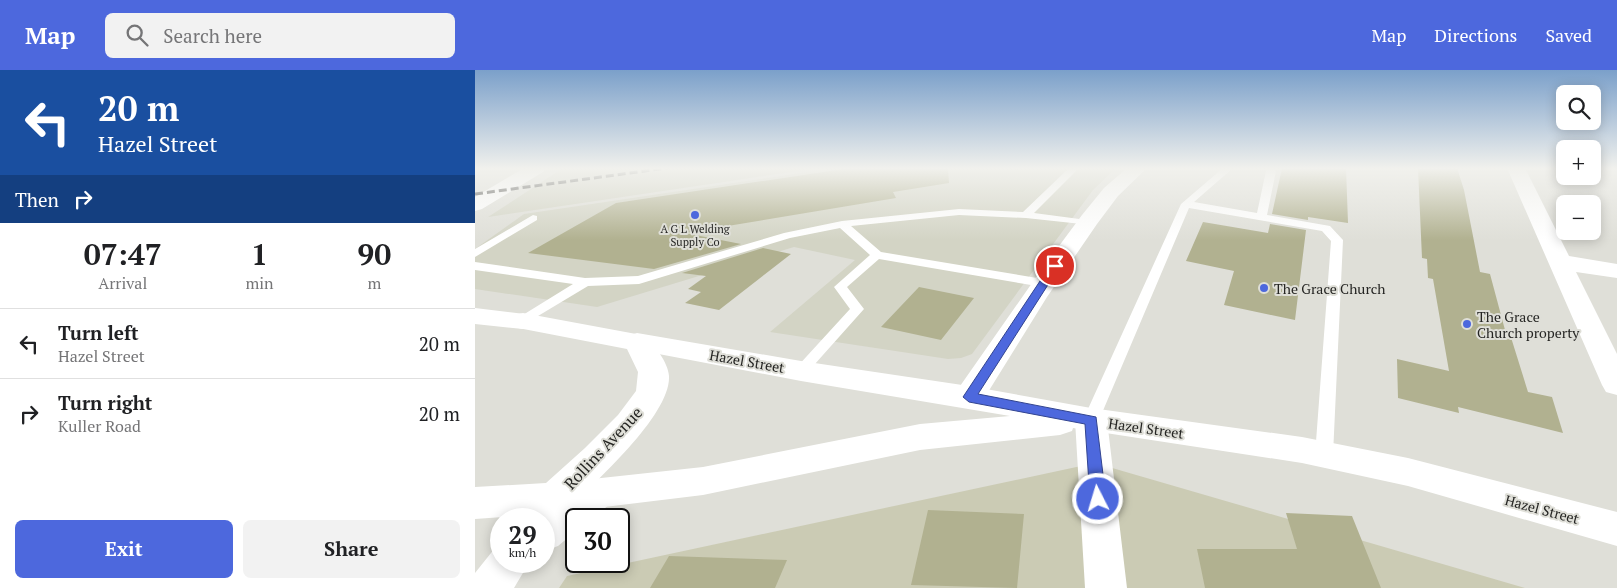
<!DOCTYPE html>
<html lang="en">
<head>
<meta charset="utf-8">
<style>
	:root { --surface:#fff; --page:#f2f2f2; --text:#202124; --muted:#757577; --line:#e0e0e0; --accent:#4d68dd }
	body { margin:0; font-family:"PT Serif",serif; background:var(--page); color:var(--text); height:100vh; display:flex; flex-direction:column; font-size:19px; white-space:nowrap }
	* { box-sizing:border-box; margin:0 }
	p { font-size:16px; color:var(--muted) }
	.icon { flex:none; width:28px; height:28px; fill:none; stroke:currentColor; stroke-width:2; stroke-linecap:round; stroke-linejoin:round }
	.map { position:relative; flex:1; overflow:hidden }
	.drawer { display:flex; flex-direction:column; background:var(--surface); width:475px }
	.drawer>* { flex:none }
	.top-card { background:#1a4fa0; color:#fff; overflow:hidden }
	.buttons { position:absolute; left:1081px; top:15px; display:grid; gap:10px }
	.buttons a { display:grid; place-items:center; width:45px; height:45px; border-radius:8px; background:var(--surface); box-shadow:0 2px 12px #0003; font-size:25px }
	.speed { position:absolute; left:15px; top:438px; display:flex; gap:10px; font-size:25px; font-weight:700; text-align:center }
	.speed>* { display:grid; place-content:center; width:65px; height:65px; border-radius:50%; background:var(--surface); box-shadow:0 2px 12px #0003; line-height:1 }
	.speed small { font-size:12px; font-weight:400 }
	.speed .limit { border:2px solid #111; border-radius:8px; background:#fff; color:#111 }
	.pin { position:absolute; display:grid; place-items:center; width:42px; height:42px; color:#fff; margin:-21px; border:2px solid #fff; border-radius:50%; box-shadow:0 1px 5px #0007 }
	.me { position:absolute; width:55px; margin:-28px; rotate:355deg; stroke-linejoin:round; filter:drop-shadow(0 0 4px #0008) }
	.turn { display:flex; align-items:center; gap:18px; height:105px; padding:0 15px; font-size:22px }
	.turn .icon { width:65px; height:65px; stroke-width:2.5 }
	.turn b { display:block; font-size:35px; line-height:42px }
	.then { display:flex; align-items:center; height:48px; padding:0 15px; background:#0003; gap:10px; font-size:19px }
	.eta { display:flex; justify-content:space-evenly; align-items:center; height:85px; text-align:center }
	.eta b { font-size:30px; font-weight:700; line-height:35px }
	.primary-button { display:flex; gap:10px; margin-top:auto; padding:10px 15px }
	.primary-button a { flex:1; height:58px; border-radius:8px; background:var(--accent); color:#fff; font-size:20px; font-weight:700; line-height:58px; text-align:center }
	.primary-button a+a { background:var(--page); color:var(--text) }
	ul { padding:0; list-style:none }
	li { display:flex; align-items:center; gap:15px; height:70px; padding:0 15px; border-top:1px solid var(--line) }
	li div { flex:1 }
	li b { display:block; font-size:19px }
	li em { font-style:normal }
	header { display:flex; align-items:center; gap:30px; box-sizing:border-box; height:70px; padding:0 25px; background:var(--accent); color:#fff }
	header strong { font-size:24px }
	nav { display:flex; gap:28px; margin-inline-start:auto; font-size:18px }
	.search { width:350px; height:45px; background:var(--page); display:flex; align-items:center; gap:12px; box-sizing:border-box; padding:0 18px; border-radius:8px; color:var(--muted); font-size:19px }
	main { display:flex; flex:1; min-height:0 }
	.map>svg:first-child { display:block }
	.built { fill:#d3d4c5 }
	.green { fill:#cbcbb4 }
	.building { fill:#b1b190 }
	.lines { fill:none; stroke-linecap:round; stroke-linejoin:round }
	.lane { fill:#fff; fill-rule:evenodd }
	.street { fill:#fff; fill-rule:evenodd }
	.secondary { fill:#fff; fill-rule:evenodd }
	.primary { fill:#fff; fill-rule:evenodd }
	.highway { fill:#fff; fill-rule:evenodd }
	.rail { stroke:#40403d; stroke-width:3; stroke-dasharray:8 4; stroke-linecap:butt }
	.route { fill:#4d68dd; stroke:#324490 }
	.poi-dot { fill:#4d68dd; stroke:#dfdfd8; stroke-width:2 }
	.labels { text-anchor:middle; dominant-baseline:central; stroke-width:4; stroke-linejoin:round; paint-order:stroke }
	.far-poi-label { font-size:11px; fill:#252523; stroke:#dfdfd8 }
	.poi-label { font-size:14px; fill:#252523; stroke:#dfdfd8; text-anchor:start }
	.street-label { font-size:14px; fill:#252523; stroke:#dfdfd8 }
	.near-street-label { font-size:16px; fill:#252523; stroke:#dfdfd8 }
</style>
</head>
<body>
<header>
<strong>Map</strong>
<div class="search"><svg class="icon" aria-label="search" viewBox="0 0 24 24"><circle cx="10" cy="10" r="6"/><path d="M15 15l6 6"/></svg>Search here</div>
<nav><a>Map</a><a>Directions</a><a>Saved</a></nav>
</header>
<main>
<section class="drawer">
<div class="top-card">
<div class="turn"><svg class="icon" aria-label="left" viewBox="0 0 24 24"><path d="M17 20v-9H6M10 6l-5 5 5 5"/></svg><div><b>20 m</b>Hazel Street</div></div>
<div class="then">Then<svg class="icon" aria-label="right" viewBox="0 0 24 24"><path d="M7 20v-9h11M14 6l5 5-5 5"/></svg></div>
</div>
<div class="eta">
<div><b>07:47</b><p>Arrival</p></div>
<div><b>1</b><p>min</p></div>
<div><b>90</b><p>m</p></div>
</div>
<ul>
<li><svg class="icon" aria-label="left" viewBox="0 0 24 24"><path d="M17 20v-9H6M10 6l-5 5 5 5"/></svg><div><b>Turn left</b><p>Hazel Street</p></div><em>20 m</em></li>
<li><svg class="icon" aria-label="right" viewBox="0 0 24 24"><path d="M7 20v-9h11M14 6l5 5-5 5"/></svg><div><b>Turn right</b><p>Kuller Road</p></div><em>20 m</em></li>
</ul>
<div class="primary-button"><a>Exit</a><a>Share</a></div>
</section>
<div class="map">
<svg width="1142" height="518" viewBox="0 0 1142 518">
	<rect width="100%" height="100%" fill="#dfdfd8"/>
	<!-- built -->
	<path class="built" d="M88,98H342L13,147Z
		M359,98H641L618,120L497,284L486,288L473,289L295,262L380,190L319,177L122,237L0,219V179L49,144Z"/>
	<!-- green -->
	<path class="green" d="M620,393L1050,518H84L92,506Z"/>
	<!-- building -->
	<path class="building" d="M375,98H473L474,113L418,122L421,128L210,163L266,174L179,199L53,183L141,133Z
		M807,98H871L873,153L833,147V150L797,144Z
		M943,98H982L989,120L1005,202L1015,204L1030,260L1034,261L1053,322L1077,327L1088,363L983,337L984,343L923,328L922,289L974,301L958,209L953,208L952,189L947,188Z
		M728,152L793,163L795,154L831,160L820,250L749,235L759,201L711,191Z
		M288,178L316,184L244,240L210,233L226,222L213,219L231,206L207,203Z
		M444,217L499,228L466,270L406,257Z
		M453,440L549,444L542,518L436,515Z
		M811,443L877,446L906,518H730L722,479H822Z
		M194,486L312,490L300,518H175Z"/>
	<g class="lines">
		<!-- lane -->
		<path class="lane" d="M594,98H604L559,143L612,150L617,153L616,155L551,148L484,145L376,156L406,182L568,209L574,213L568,217L404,189L372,217L389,239L331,304H321L319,301L321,298L375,239L359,217L395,185L365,158L315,168L164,214L113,216L48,255L41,251L43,248L98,214L0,200V192L110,208L163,206L309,163L367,151L484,139L548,142Z
			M748,98H758L719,132L782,143L791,101L789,98H798L801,101L792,145L855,156L868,170L858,385L855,390L849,392L843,390L840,385L856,171L847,161L714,138L624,350L622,354L616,356L610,354L608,350L706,134Z
			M58,145L62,146V150L0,187V179Z"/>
		<!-- street -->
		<path class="street" d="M652,98H672L643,126L622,154L572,227L505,335L494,338L483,335L478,327L483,319L564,203L607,145L629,118Z
			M1032,98H1050L1094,186L1142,194V208L1101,202L1142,284V325L1131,322L1127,315Z
			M616,338L628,342L632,350L652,518H610L600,350L604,342Z
			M121,409L134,413L140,424C130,442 121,449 101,449V461L83,476L69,481V449H59L108,413Z
			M26,476V491H55L39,518H0V503L20,478Z"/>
		<!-- secondary -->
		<path class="secondary" d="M162,263L326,291L494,316L616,338L827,367L933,388L1142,442V476L933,416L827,393L598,358L597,361L585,365L445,380L228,425L80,443L67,439L61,428L67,417L80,413L228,397L445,354L535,346L326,311L152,278L148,272L152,266Z"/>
		<!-- primary -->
		<path class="primary" d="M48,243L172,266C180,277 193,292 194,306C196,345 120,412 93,439L80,443L0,449V417L71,413L110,378L143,345L161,321L163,302L152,279L38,257L34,251L38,245Z"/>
		<!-- highway -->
		<path class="highway" d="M49,98H71L68,102L7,139L0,141V127Z
			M0,238L58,245L62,251L58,257L48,259L0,254Z"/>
		<!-- rail -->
		<path class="rail" d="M0,124L192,98"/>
	</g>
	<!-- sky -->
	<linearGradient id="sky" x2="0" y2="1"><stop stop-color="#7ba0ca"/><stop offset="0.58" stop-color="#f1f1ed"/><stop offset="1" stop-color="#f1f1ed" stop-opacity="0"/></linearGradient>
	<rect width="1142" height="170" fill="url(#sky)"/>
	<!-- route -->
	<path class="route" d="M580,193L585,196L503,324L621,347L631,429L629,433L623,435L618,433L615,429L610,354L494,332L488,327L575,196Z"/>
	<!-- markers -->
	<g class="poi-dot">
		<circle cx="220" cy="145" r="5"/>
		<circle cx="789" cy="218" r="5"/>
		<circle cx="992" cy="254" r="5"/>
	</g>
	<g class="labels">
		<!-- far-poi labels -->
		<g class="far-poi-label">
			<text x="220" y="159">A G L Welding<tspan x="220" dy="13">Supply Co</tspan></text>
		</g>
		<!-- poi labels -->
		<g class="poi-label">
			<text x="799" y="218">The Grace Church</text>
			<text x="1002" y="246">The Grace<tspan x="1002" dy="16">Church property</tspan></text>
		</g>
		<!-- street labels -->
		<g class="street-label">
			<text transform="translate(272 291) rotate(10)">Hazel Street</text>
			<text transform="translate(671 358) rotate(8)">Hazel Street</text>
			<text transform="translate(1067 439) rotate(15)">Hazel Street</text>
		</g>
		<!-- near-street labels -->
		<g class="near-street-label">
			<text transform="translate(128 378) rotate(-47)">Rollins Avenue</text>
		</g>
	</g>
</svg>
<div class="buttons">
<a><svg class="icon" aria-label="search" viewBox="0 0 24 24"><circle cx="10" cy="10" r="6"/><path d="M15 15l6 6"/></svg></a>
<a>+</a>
<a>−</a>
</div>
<div class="speed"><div>29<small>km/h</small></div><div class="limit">30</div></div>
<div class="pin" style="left:580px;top:196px;background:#d93025"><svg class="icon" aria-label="arrive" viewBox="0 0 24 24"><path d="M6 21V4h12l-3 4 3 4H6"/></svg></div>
<svg class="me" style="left:623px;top:429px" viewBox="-20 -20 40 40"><circle r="17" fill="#4d68dd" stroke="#fff" stroke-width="3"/><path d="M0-11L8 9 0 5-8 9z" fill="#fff"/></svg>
</div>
</main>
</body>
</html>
